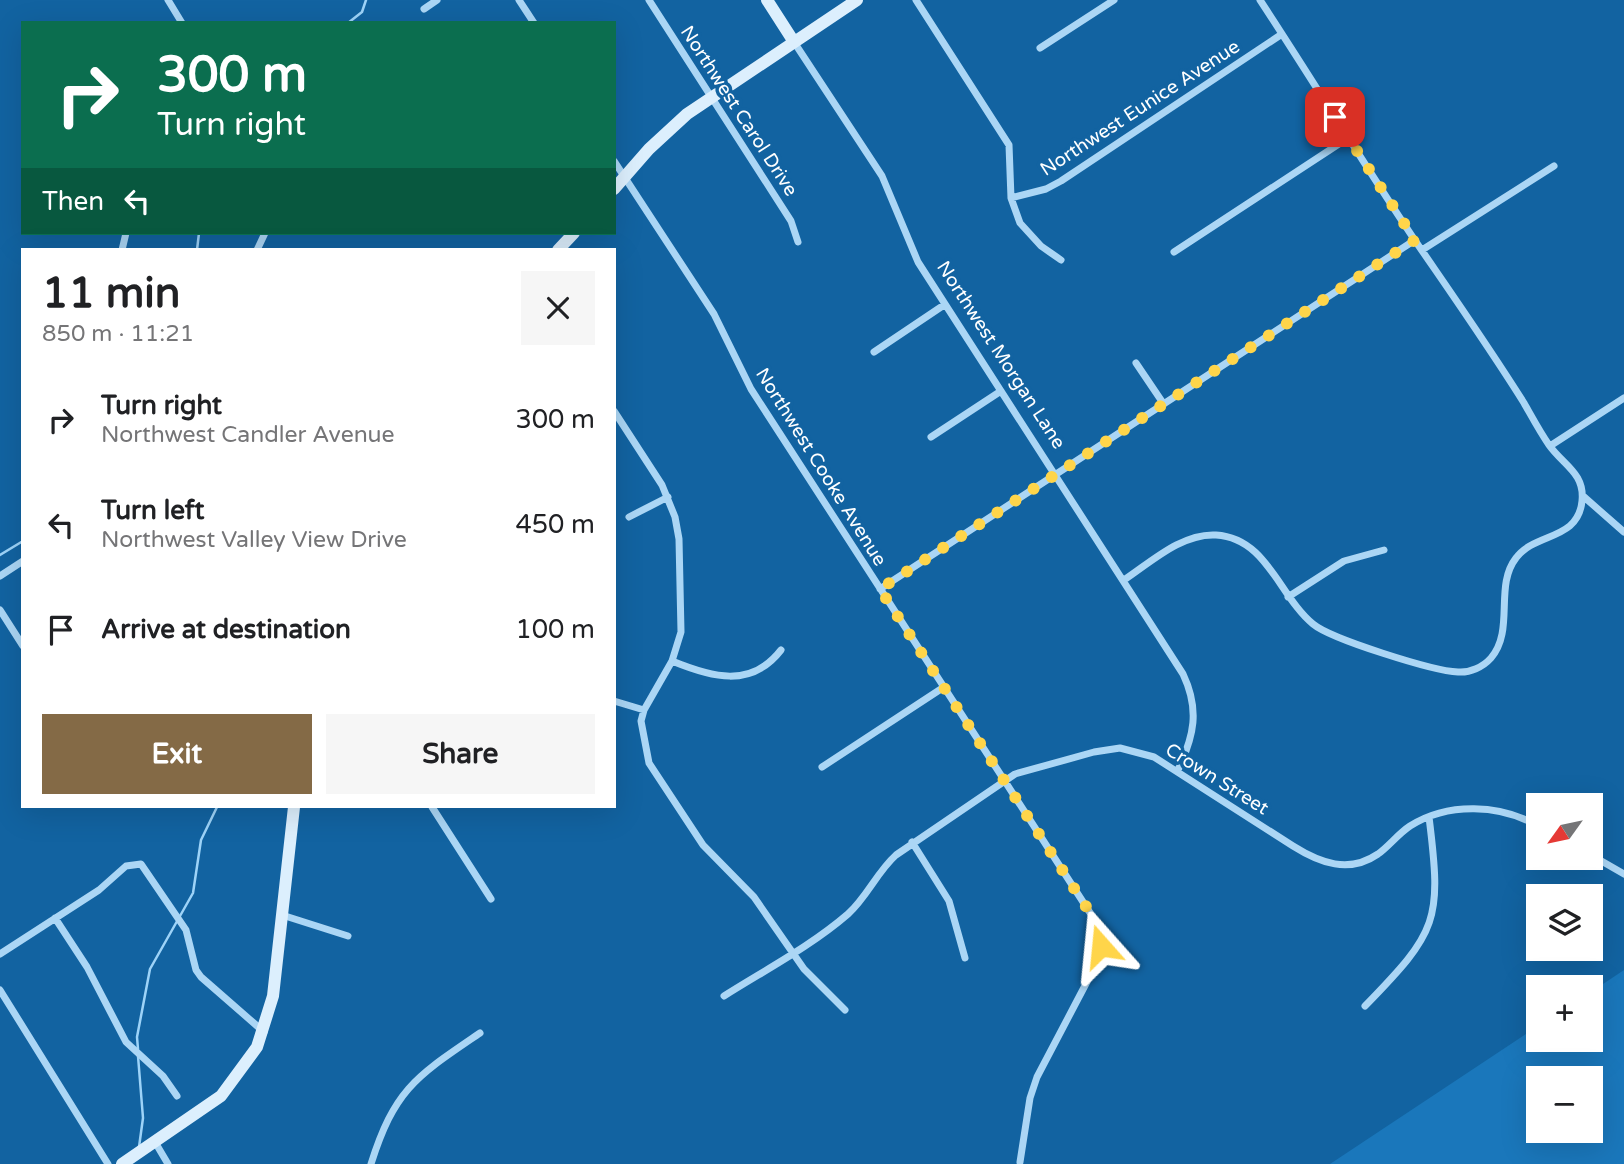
<!DOCTYPE html>
<html lang="en">
<head>
<meta charset="utf-8">
<style>
	:root { --surface:#fff; --page:#f6f6f6; --text:#202124; --muted:#757577; --accent:#846a46 }
	body { margin:0; font-family:"Varela Round",sans-serif; background:var(--page); color:var(--text); height:100vh; display:flex; flex-direction:column; font-size:26px; white-space:nowrap }
	* { box-sizing:border-box; margin:0 }
	p { font-size:23px; color:var(--muted) }
	.icon { flex:none; width:38px; height:38px; fill:none; stroke:currentColor; stroke-width:2; stroke-linecap:round; stroke-linejoin:round }
	.map { position:relative; flex:1; overflow:hidden }
	.panel { position:absolute; left:21px; top:248px; width:595px; height:560px; display:flex; flex-direction:column; background:var(--surface); border-radius:0px; box-shadow:0 7px 28px #0002 }
	.panel>* { flex:none }
	.hud { position:absolute; left:21px; top:21px; width:595px; height:214px; border-radius:0px; box-shadow:0 7px 28px #0002; background:#0b6e4f; color:#fff; overflow:hidden }
	.needle { width:46px; rotate:237deg }
	.buttons { position:absolute; left:1526px; top:793px; display:grid; gap:14px }
	.buttons a { display:grid; place-items:center; width:77px; height:77px; border-radius:0px; background:var(--surface); box-shadow:0 7px 28px #0002; font-size:35px }
	.pin { position:absolute; display:grid; place-items:center; width:60px; height:60px; color:#fff; margin:-30px; border-radius:14px; box-shadow:0 4px 10px #0006 }
	.me { position:absolute; width:77px; margin:-38px; rotate:342deg; stroke-linejoin:round; filter:drop-shadow(0 0 5px #0008) }
	.turn { display:flex; align-items:center; gap:24px; height:147px; padding:0 21px; font-size:32px }
	.turn .icon { width:91px; height:91px; stroke-width:2.5 }
	.turn b { display:block; font-size:49px; line-height:60px }
	.then { display:flex; align-items:center; height:66px; padding:0 21px; background:#0003; gap:14px; font-size:26px }
	.round { display:grid; place-items:center; flex:none; width:74px; height:74px; border-radius:0px; background:var(--page) }
	.overview { display:flex; align-items:center; justify-content:space-between; height:119px; padding:0 21px }
	h1 { font-size:42px; font-weight:700; line-height:52px }
	.button { display:flex; gap:14px; margin-top:auto; padding:14px 21px }
	.button a { flex:1; height:80px; border-radius:0px; background:var(--accent); color:#fff; font-size:28px; font-weight:700; line-height:80px; text-align:center }
	.button a+a { background:var(--page); color:var(--text) }
	ul { padding:0; list-style:none }
	li { display:flex; align-items:center; gap:21px; height:105px; padding:0 21px }
	li div { flex:1 }
	li b { display:block; font-size:26px }
	li em { font-style:normal }
	.map>svg:first-child { display:block }
	.green { fill:#1a77bb; fill-rule:evenodd }
	.lines { fill:none; stroke-linecap:round; stroke-linejoin:round }
	.stream { stroke:#9dd3f8; stroke-width:2.5 }
	.street { stroke:#abd6f5; stroke-width:7 }
	.secondary { stroke:#dceffd; stroke-width:12 }
	.route { stroke:#ffd54a; stroke-width:12; stroke-dasharray:0 21.6 }
	.labels { text-anchor:middle; dominant-baseline:central; stroke-width:7; stroke-linejoin:round; paint-order:stroke }
	.street-label { font-size:19px; fill:#fff; stroke:#1263a1 }
</style>
</head>
<body>
<div class="map">
<svg width="1624" height="1164" viewBox="0 0 1624 1164">
	<rect width="100%" height="100%" fill="#1263a1"/>
	<!-- green -->
	<path class="green" d="M1624,970V1164H1330L1538,1026V1040H1591V992ZM1538,1078H1591V1130H1538Z"/>
	<g class="lines">
		<!-- stream -->
		<path class="stream" d="M348,23L362,12L366,0
			M197,250L199,233
			M0,555L23,541
			M138,1049L137,1037L150,969L193,893L201,840L217,807
			M138,1056L143,1118L139,1147"/>
		<!-- street -->
		<path class="street" d="M168,0L182,23
			M519,0L534,23
			M649,0L791,221L798,242
			M916,0L1009,145L1011,198L1020,223L1041,246L1061,260
			M424,9L437,0
			M794,42L882,176L918,262L1183,674C1200,710 1194,736 1178,770
			M1040,48L1114,0
			M614,161L714,314L751,389L1096,922L1100,935V957L1037,1077L1030,1098L1020,1162
			M1011,198L1046,189L1061,181L1282,34
			M122,250L126,233
			M257,250L265,233
			M1422,250L1554,166
			M1174,252L1348,138
			M874,352L944,305
			M1136,363L1163,403
			M614,411L662,485L675,517L679,539L681,632L672,661L644,710L641,721L649,763L703,845L754,897L804,969L845,1010
			M931,437L1001,391
			M1550,446L1624,398
			M1583,496L1624,532
			M629,517L668,497
			M0,576L23,561
			M1124,580C1151,562 1182,533 1216,535C1267,538 1279,596 1313,624C1331,639 1433,671 1458,672C1470,673 1483,667 1491,658C1515,630 1494,586 1516,558C1535,532 1578,541 1582,501C1585,473 1563,465 1549,445C1540,432 1532,417 1524,403C1489,347 1451,293 1414,239C1361,160 1312,79 1260,0
			M880,589L1415,240
			M1288,597L1344,561L1384,550
			M0,610L23,646
			M672,661C711,677 751,689 781,650
			M614,701L644,710
			M822,767L944,687
			M432,807L491,899
			M912,842L949,901L965,958
			M1591,855L1624,874
			M282,915L348,936
			M55,918L87,967L126,1042L163,1076L177,1096
			M0,954L99,890L126,866L141,864L186,930L196,970L201,977L264,1032
			M0,990L108,1164
			M724,996C765,970 811,946 848,914C867,897 877,872 896,855L1015,774L1094,752L1120,748L1154,757L1293,846C1320,863 1349,874 1378,854C1389,846 1398,834 1410,826C1448,802 1500,804 1538,826
			M1365,1006C1438,931 1442,921 1429,817
			M155,1142L168,1164
			M371,1164C395,1088 417,1076 480,1033"/>
		<!-- secondary -->
		<path class="secondary" d="M767,0L794,42
			M614,189L649,149L687,114L857,0
			M558,250L574,233
			M122,1164L221,1096L257,1047L273,996L294,807"/>
	</g>
	<g class="lines">
		<!-- route -->
		<path class="route" d="M1101,946L1096,922L880,589L1415,240L1335,117"/>
	</g>
	<g class="labels">
		<!-- street labels -->
		<g class="street-label">
			<text transform="translate(1140 108) rotate(-33)">Northwest Eunice Avenue</text>
			<text transform="translate(739 111) rotate(57)">Northwest Carol Drive</text>
			<text transform="translate(1001 355) rotate(57)">Northwest Morgan Lane</text>
			<text transform="translate(821 467) rotate(58)">Northwest Cooke Avenue</text>
			<text transform="translate(1217 779) rotate(32)">Crown Street</text>
		</g>
	</g>
</svg>
<div class="buttons">
<a><svg class="needle" viewBox="-14 -14 28 28"><path d="M0-13l5 13h-10z" fill="#e53935"/><path d="M0 13l5-13h-10z" fill="#757577"/></svg></a>
<a><svg class="icon" aria-label="layers" viewBox="0 0 24 24"><path d="M12 4l9 5-9 5-9-5zM3 14l9 5 9-5"/></svg></a>
<a>+</a>
<a>−</a>
</div>
<div class="pin" style="left:1335px;top:117px;background:#d93025"><svg class="icon" aria-label="arrive" viewBox="0 0 24 24"><path d="M6 21V4h12l-3 4 3 4H6"/></svg></div>
<svg class="me" style="left:1101px;top:946px" viewBox="-20 -20 40 40"><path d="M0-17L14 15 0 8-14 15z" fill="#ffd54a" stroke="#fff" stroke-width="4"/></svg>
<div class="hud">
<div class="turn"><svg class="icon" aria-label="right" viewBox="0 0 24 24"><path d="M7 20v-9h11M14 6l5 5-5 5"/></svg><div><b>300 m</b>Turn right</div></div>
<div class="then">Then<svg class="icon" aria-label="left" viewBox="0 0 24 24"><path d="M17 20v-9H6M10 6l-5 5 5 5"/></svg></div>
</div>
<section class="panel">
<div class="overview"><div><h1>11 min</h1><p>850 m · 11:21</p></div><a class="round"><svg class="icon" aria-label="close" viewBox="0 0 24 24"><path d="M6 6l12 12M18 6L6 18"/></svg></a></div>
<ul>
<li><svg class="icon" aria-label="right" viewBox="0 0 24 24"><path d="M7 20v-9h11M14 6l5 5-5 5"/></svg><div><b>Turn right</b><p>Northwest Candler Avenue</p></div><em>300 m</em></li>
<li><svg class="icon" aria-label="left" viewBox="0 0 24 24"><path d="M17 20v-9H6M10 6l-5 5 5 5"/></svg><div><b>Turn left</b><p>Northwest Valley View Drive</p></div><em>450 m</em></li>
<li><svg class="icon" aria-label="arrive" viewBox="0 0 24 24"><path d="M6 21V4h12l-3 4 3 4H6"/></svg><div><b>Arrive at destination</b></div><em>100 m</em></li>
</ul>
<div class="button"><a>Exit</a><a>Share</a></div>
</section>
</div>
</body>
</html>
